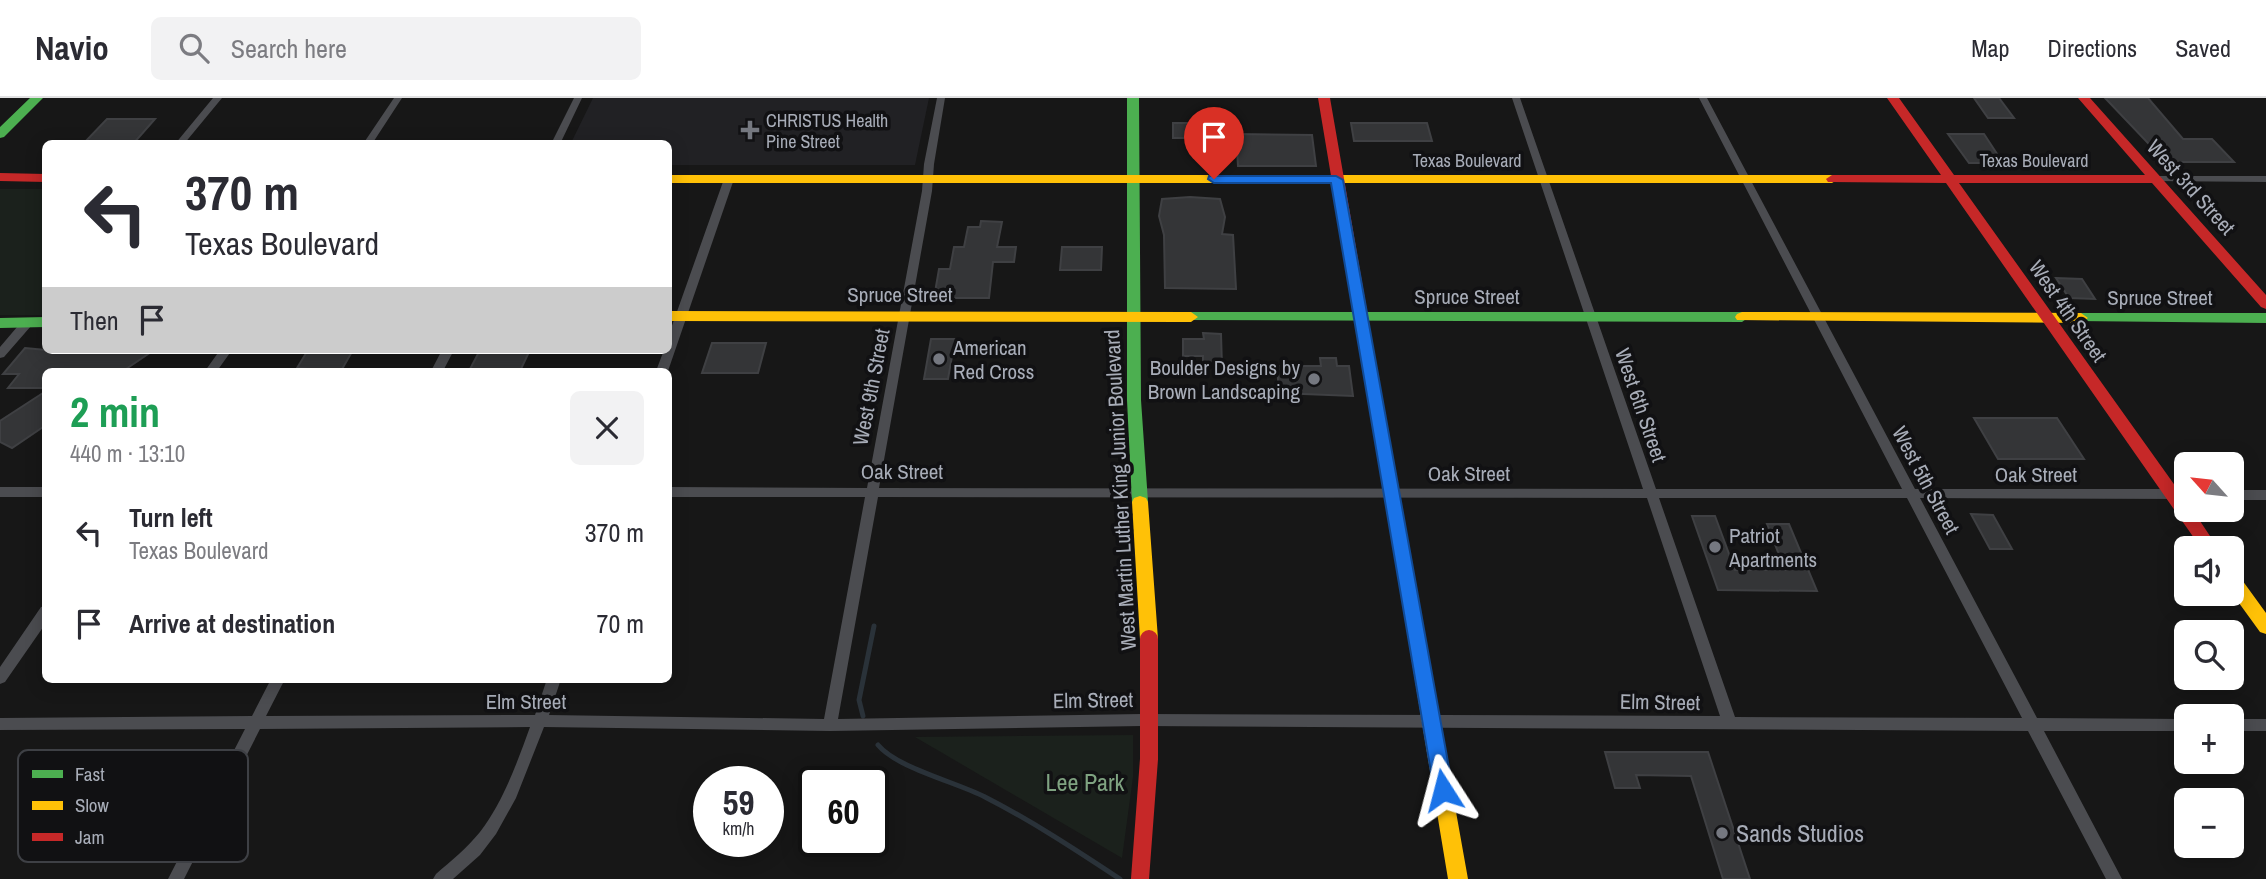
<!DOCTYPE html>
<html lang="en">
<head>
<meta charset="utf-8">
<style>
	:root { --surface:#fff; --page:#f2f2f3; --text:#2b2b33; --muted:#7c7c81; --line:#e1e1e2 }
	body { margin:0; font-family:"Archivo Narrow",sans-serif; background:var(--page); color:var(--text); height:100vh; display:flex; flex-direction:column; font-size:26px; white-space:nowrap }
	* { box-sizing:border-box; margin:0 }
	p { font-size:23px; color:var(--muted) }
	.icon { flex:none; width:38px; height:38px; fill:none; stroke:currentColor; stroke-width:2; stroke-linecap:round; stroke-linejoin:round }
	.map { position:relative; flex:1; overflow:hidden }
	.details { position:absolute; left:42px; top:270px; width:630px; height:315px; display:flex; flex-direction:column; background:var(--surface); border-radius:10px; box-shadow:0 4px 18px #0003 }
	.details>* { flex:none }
	.top-card { position:absolute; left:42px; top:42px; width:630px; height:214px; border-radius:10px; box-shadow:0 4px 18px #0003; background:#fff; color:var(--text); overflow:hidden }
	.needle { width:46px; rotate:297deg }
	.tools { position:absolute; left:2174px; top:354px; display:grid; gap:14px }
	.tools a { display:grid; place-items:center; width:70px; height:70px; border-radius:10px; background:var(--surface); box-shadow:0 4px 18px #0003; font-size:35px }
	.speed { position:absolute; left:693px; top:668px; display:flex; gap:14px; font-size:35px; font-weight:700; text-align:center }
	.speed>* { display:grid; place-content:center; width:91px; height:91px; border-radius:50%; background:var(--surface); box-shadow:0 4px 18px #0003; line-height:1 }
	.speed small { font-size:18px; font-weight:400 }
	.speed .limit { border:4px solid #111; border-radius:10px; background:#fff; color:#111 }
	.pin { position:absolute; display:grid; place-items:center; width:60px; height:60px; color:#fff; margin:-72px -30px; border-radius:50% 50% 50% 0; rotate:-45deg; box-shadow:0 0 7px #0007 }
	.pin .icon { rotate:45deg }
	.me { position:absolute; width:77px; margin:-38px; rotate:351deg; stroke-linejoin:round; filter:drop-shadow(0 0 5px #0008) }
	.turn { display:flex; align-items:center; gap:24px; height:147px; padding:0 28px; font-size:32px }
	.turn .icon { width:91px; height:91px; stroke-width:2.5 }
	.turn b { display:block; font-size:49px; line-height:60px }
	.then { display:flex; align-items:center; height:66px; padding:0 28px; background:#0003; gap:14px; font-size:26px }
	.round { display:grid; place-items:center; flex:none; width:74px; height:74px; border-radius:10px; background:var(--page) }
	.head { display:flex; align-items:center; justify-content:space-between; height:119px; padding:0 28px }
	h1 { font-size:42px; font-weight:700; line-height:52px; color:#1e9e55 }
	ul { padding:0; list-style:none }
	li { display:flex; align-items:center; gap:21px; height:91px; padding:0 28px }
	li div { flex:1 }
	li b { display:block; font-size:26px }
	li em { font-style:normal }
	header { display:flex; align-items:center; gap:42px; box-sizing:border-box; height:98px; padding:0 35px; background:var(--surface); border-bottom:2px solid var(--line) }
	header strong { font-size:33px }
	nav { display:flex; gap:38px; margin-inline-start:auto; font-size:24px }
	.search { width:490px; height:63px; background:var(--page); display:flex; align-items:center; gap:18px; box-sizing:border-box; padding:0 24px; border-radius:10px; color:var(--muted); font-size:26px }
	.map>svg:first-child { display:block }
	.built { fill:#212124 }
	.green { fill:#1b211c }
	.lines { fill:none; stroke-linecap:round; stroke-linejoin:round }
	.stream { stroke:#2a3239; stroke-width:5 }
	.building { fill:#343537; stroke:#3f4043; stroke-width:2 }
	.street { fill:#4b4c50; fill-rule:evenodd }
	.fast { fill:#4caf50; fill-rule:evenodd }
	.slow { fill:#ffc107; fill-rule:evenodd }
	.jam { fill:#c62828; fill-rule:evenodd }
	.jam-bridge { stroke:#c62828; stroke-width:18 }
	.route { fill:#1a73e8; stroke:#114b97; stroke-width:2 }
	.poi-dot { fill:#757880; stroke:#111113; stroke-width:2.5 }
	.labels { text-anchor:middle; dominant-baseline:central; stroke-width:7; stroke-linejoin:round; paint-order:stroke }
	.far-poi-label { font-size:18px; fill:#a8adb8; stroke:#111113; text-anchor:start }
	.far-street-label { font-size:18px; fill:#a8adb8; stroke:#111113 }
	.street-label { font-size:21px; fill:#a8adb8; stroke:#111113 }
	.poi-label { font-size:21px; fill:#a8adb8; stroke:#111113; text-anchor:start }
	.near-park-label { font-size:24px; fill:#7fa381; stroke:#111113 }
	.near-poi-label { font-size:24px; fill:#a8adb8; stroke:#111113; text-anchor:start }
	.key { fill:#111113; stroke:#3e4045; stroke-width:2 }
	.key-label { font-size:19px; fill:#a8adb8 }
</style>
</head>
<body>
<header>
<strong>Navio</strong>
<div class="search"><svg class="icon" aria-label="search" viewBox="0 0 24 24"><circle cx="10" cy="10" r="6"/><path d="M15 15l6 6"/></svg>Search here</div>
<nav><a>Map</a><a>Directions</a><a>Saved</a></nav>
</header>
<div class="map">
<svg width="2266" height="781" viewBox="0 0 2266 781">
	<rect width="100%" height="100%" fill="#171717"/>
	<!-- built -->
	<path class="built" d="M593,0H929L915,67H669L668,46L571,45Z"/>
	<!-- green -->
	<path class="green" d="M0,91H45V217H0Z
		M1133,637V679L1122,760L915,639Z"/>
	<g class="lines">
		<!-- stream -->
		<path class="stream" d="M863,618L859,602L874,528
			M878,647C897,670 956,684 985,699C1032,723 1076,752 1120,781"/>
	</g>
	<!-- building -->
	<path class="building" d="M1974,0H1999L2014,20H1988Z
		M2105,0H2148L2183,41H2212L2234,64H2166Z
		M107,21H155L133,46H83Z
		M1173,25H1192L1193,40H1173Z
		M1351,25H1427L1432,43H1354Z
		M1236,36L1312,37L1316,68H1238Z
		M1948,36H1984L2003,65H1969Z
		M1190,99L1220,101L1225,119L1222,136L1233,137L1236,191L1165,190L1164,137L1159,118L1162,101Z
		M981,123L1002,124L997,149H1016L1014,164H993L989,200H934L939,171H950L954,149H964L968,129H980Z
		M1062,149H1102L1101,172H1060Z
		M2056,180L2082,181L2095,201L2069,200Z
		M1203,235L1221,236L1222,269H1203V258H1183V241H1204Z
		M931,241H955L948,281H924Z
		M712,245H766L758,275H702Z
		M25,250L46,252H154L123,273H46V290H8L19,276H3Z
		M308,252H353L341,273L297,270Z
		M480,252H530L520,273H469Z
		M1320,260H1336L1337,268H1349L1353,298L1279,295L1277,268H1321Z
		M46,293V327L12,350L0,344V323Z
		M1974,320H2057L2084,361H1998Z
		M1971,416L1993,417L2012,451H1990Z
		M1692,418H1715L1735,472H1785L1767,426H1789L1817,493L1718,492Z
		M1605,654H1708L1750,781H1723L1691,678L1636,677L1640,690H1615Z"/>
	<g class="lines">
		<!-- street -->
		<path class="street" d="M213,0H222L184,46H175Z
			M394,0H402L372,46H363Z
			M574,0H582L560,46H551Z
			M937,0H945L934,66L932,93L879,390L1643,391L1512,0H1520L1656,391H1902L1699,0H1707L1915,391H2186V401L1920,400L2037,620L2186,621V633H2044L2122,781H2106L2028,633L1142,628L830,633L544,629L516,700L496,736L480,757L453,781H433L436,776C451,763 467,750 480,734C503,704 517,665 530,629L260,631L184,781H168L245,631L0,632V620L252,618L271,581H285L266,618L535,617L547,581H561L549,617L824,621L865,399H668V389L867,390L922,93L924,66ZM878,399L1647,400L1720,618L1142,616L838,621ZM1659,400H1907L2022,620L1735,619Z
			M729,78L734,81L668,273H656L664,252H668V239L724,81Z
			M2156,78H2266V84L2153,83L2151,81Z
			M27,221L32,225L31,228L4,259L0,260V249L23,222Z
			M220,252H232L217,273H205Z
			M442,252H454L443,273H431Z
			M0,389H46V399H0Z
			M2231,392H2266V402H2231Z
			M46,508V525L5,584L0,586V569L41,509Z
			M2231,621H2266V633H2231Z"/>
		<!-- fast -->
		<path class="fast" d="M30,0H43L4,39L0,40V29Z
			M1127,0H1139L1141,302L1148,404L1146,408H1134L1132,404L1127,302Z
			M1191,214H1742L1749,219L1742,224L1186,222L1184,219L1186,216Z
			M2081,215H2266V225L2076,223L2074,220L2076,217Z
			M46,219V229L0,230V220Z"/>
		<!-- slow -->
		<path class="slow" d="M668,77H1832L1838,81L1832,85H668Z
			M668,213L1191,214L1198,219L1191,224L668,223Z
			M1742,214L2081,215L2088,220L2081,225L1737,222L1735,219L1737,216Z
			M1376,300L1383,305L1468,781H1448L1369,305Z
			M1140,398L1146,400L1148,404L1158,541L1155,546L1149,548L1143,546L1140,541L1132,404L1134,400Z
			M2231,473L2237,475L2266,515V536L2260,534L2231,494Z"/>
		<!-- jam -->
		<path class="jam" d="M1318,0H1330L1383,305L1376,310L1369,305Z
			M1887,0H1899L1954,77H2145L2078,0H2090L2266,197V211L2261,209L2152,85H1959L2186,403V411H2192L2218,450H2201L1946,85L1828,84L1826,81L1832,77H1941Z
			M0,75L46,76V84L0,83Z"/>
		<!-- jam-bridge -->
		<path class="jam-bridge" d="M1140,781L1149,661V541"/>
	</g>
	<!-- route -->
	<path class="route" d="M1209,78H1336L1343,82L1453,692L1450,698L1443,701L1437,698L1434,692L1331,85H1214L1208,81Z"/>
	<!-- markers -->
	<g class="poi-dot">
		<path d="M746.5 21.5h7v7h7v7h-7v7h-7v-7h-7v-7h7z"/>
		<circle cx="939" cy="261" r="7"/>
		<circle cx="1314" cy="281" r="7"/>
		<circle cx="1715" cy="449" r="7"/>
		<circle cx="1722" cy="735" r="7"/>
	</g>
	<g class="labels">
		<!-- far-poi labels -->
		<g class="far-poi-label">
			<text x="766" y="22">CHRISTUS Health<tspan x="766" dy="21">Pine Street</tspan></text>
		</g>
		<!-- far-street labels -->
		<g class="far-street-label">
			<text x="1467" y="62">Texas Boulevard</text>
			<text x="2034" y="62">Texas Boulevard</text>
		</g>
		<!-- street labels -->
		<g class="street-label">
			<text transform="translate(2191 89) rotate(48)">West 3rd Street</text>
			<text x="900" y="196">Spruce Street</text>
			<text x="1467" y="198">Spruce Street</text>
			<text x="2160" y="199">Spruce Street</text>
			<text transform="translate(2068 213) rotate(55)">West 4th Street</text>
			<text transform="translate(871 289) rotate(-79)">West 9th Street</text>
			<text transform="translate(1641 307) rotate(71)">West 6th Street</text>
			<text x="902" y="373">Oak Street</text>
			<text x="1469" y="375">Oak Street</text>
			<text x="2036" y="376">Oak Street</text>
			<text transform="translate(1926 382) rotate(62)">West 5th Street</text>
			<text transform="translate(1120 392) rotate(-93)">West Martin Luther King Junior Boulevard</text>
			<text transform="translate(1093 602) rotate(-1)">Elm Street</text>
			<text x="526" y="603">Elm Street</text>
			<text transform="translate(1660 604) rotate(1)">Elm Street</text>
		</g>
		<!-- poi labels -->
		<g class="poi-label">
			<text x="953" y="249">American<tspan x="953" dy="24">Red Cross</tspan></text>
			<text x="1300" y="269" text-anchor="end">Boulder Designs by<tspan x="1300" dy="24">Brown Landscaping</tspan></text>
			<text x="1729" y="437">Patriot<tspan x="1729" dy="24">Apartments</tspan></text>
		</g>
		<!-- near-park labels -->
		<g class="near-park-label">
			<text x="1085" y="684">Lee Park</text>
		</g>
		<!-- near-poi labels -->
		<g class="near-poi-label">
			<text x="1736" y="735">Sands Studios</text>
		</g>
	</g>
	<!-- legend -->
	<rect x="18" y="652" width="230" height="112" rx="10" class="key"/>
	<rect x="32" y="672" width="31" height="8" fill="#4caf50"/>
	<rect x="32" y="703" width="31" height="9" fill="#ffc107"/>
	<rect x="32" y="735" width="31" height="8" fill="#c62828"/>
	<g class="key-label">
		<text x="75" y="683">Fast</text>
		<text x="75" y="714">Slow</text>
		<text x="75" y="746">Jam</text>
	</g>
</svg>
<div class="tools">
<a><svg class="needle" viewBox="-14 -14 28 28"><path d="M0-13l5 13h-10z" fill="#e53935"/><path d="M0 13l5-13h-10z" fill="#7c7c81"/></svg></a>
<a><svg class="icon" aria-label="sound" viewBox="0 0 24 24"><path d="M4 9h4l5-4v14l-5-4H4zM17 9q2 3 0 6"/></svg></a>
<a><svg class="icon" aria-label="search" viewBox="0 0 24 24"><circle cx="10" cy="10" r="6"/><path d="M15 15l6 6"/></svg></a>
<a>+</a>
<a>−</a>
</div>
<div class="speed"><div>59<small>km/h</small></div><div class="limit">60</div></div>
<div class="pin" style="left:1214px;top:81px;background:#d93025"><svg class="icon" aria-label="arrive" viewBox="0 0 24 24"><path d="M6 21V4h12l-3 4 3 4H6"/></svg></div>
<svg class="me" style="left:1443px;top:692px" viewBox="-20 -20 40 40"><path d="M0-17L14 15 0 8-14 15z" fill="#1a73e8" stroke="#fff" stroke-width="4"/></svg>
<div class="top-card">
<div class="turn"><svg class="icon" aria-label="left" viewBox="0 0 24 24"><path d="M17 20v-9H6M10 6l-5 5 5 5"/></svg><div><b>370 m</b>Texas Boulevard</div></div>
<div class="then">Then<svg class="icon" aria-label="arrive" viewBox="0 0 24 24"><path d="M6 21V4h12l-3 4 3 4H6"/></svg></div>
</div>
<section class="details">
<div class="head"><div><h1>2 min</h1><p>440 m · 13:10</p></div><a class="round"><svg class="icon" aria-label="close" viewBox="0 0 24 24"><path d="M6 6l12 12M18 6L6 18"/></svg></a></div>
<ul>
<li><svg class="icon" aria-label="left" viewBox="0 0 24 24"><path d="M17 20v-9H6M10 6l-5 5 5 5"/></svg><div><b>Turn left</b><p>Texas Boulevard</p></div><em>370 m</em></li>
<li><svg class="icon" aria-label="arrive" viewBox="0 0 24 24"><path d="M6 21V4h12l-3 4 3 4H6"/></svg><div><b>Arrive at destination</b></div><em>70 m</em></li>
</ul>
</section>
</div>
</body>
</html>
